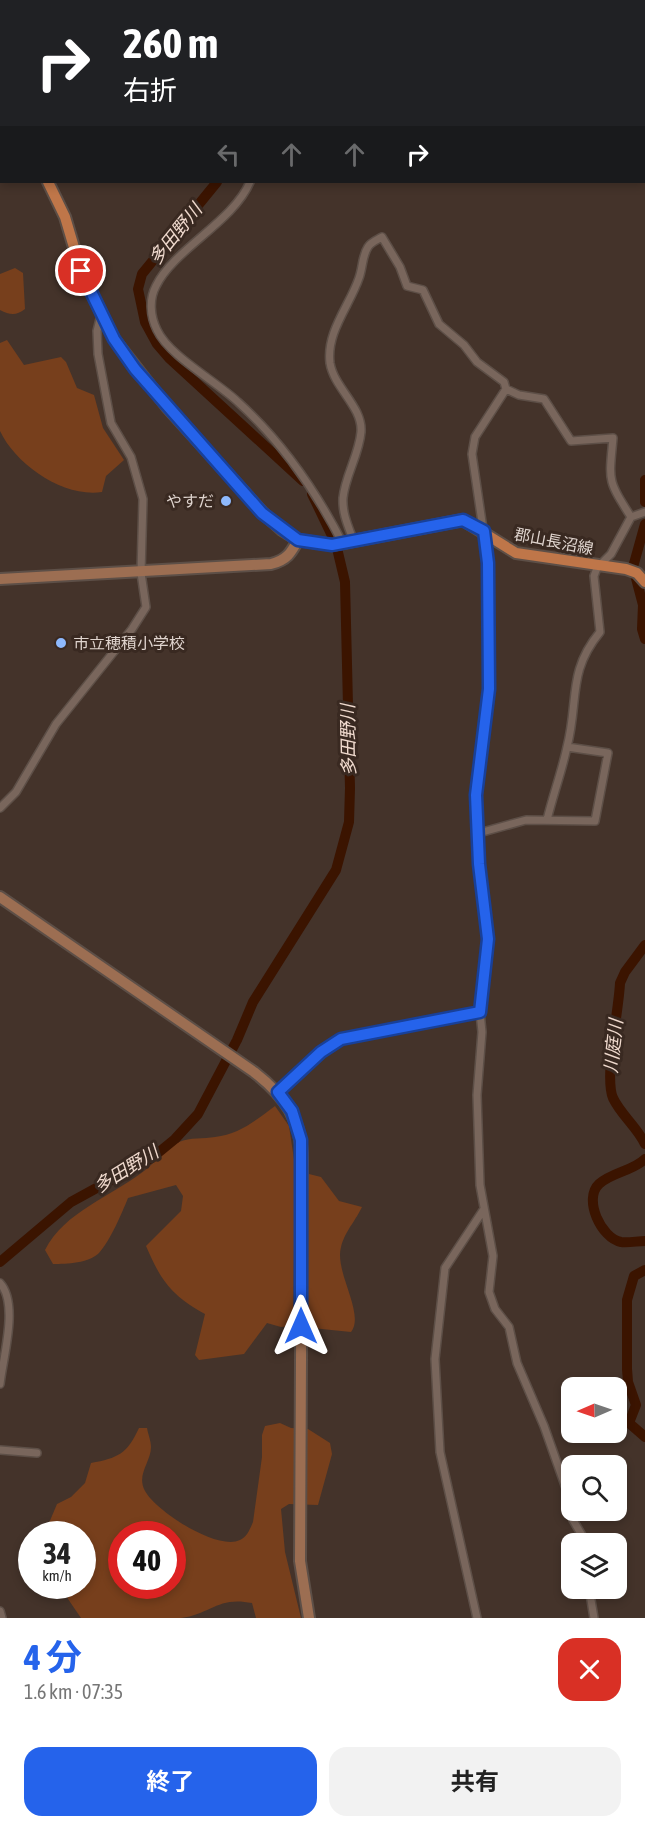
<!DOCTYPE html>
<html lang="ja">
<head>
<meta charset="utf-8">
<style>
	:root { --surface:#fff; --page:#f2f2f2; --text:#222; --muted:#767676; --accent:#2563eb }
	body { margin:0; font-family:"Asap Condensed","Noto Sans JP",sans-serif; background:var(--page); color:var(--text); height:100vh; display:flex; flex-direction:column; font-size:22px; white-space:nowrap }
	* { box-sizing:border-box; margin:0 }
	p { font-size:20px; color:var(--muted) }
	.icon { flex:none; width:33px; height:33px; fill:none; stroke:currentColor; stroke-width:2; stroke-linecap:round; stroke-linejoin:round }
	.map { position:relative; height:1618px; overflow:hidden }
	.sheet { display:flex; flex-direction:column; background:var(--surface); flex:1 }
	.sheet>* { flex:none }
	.guide { position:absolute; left:0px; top:0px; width:645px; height:183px; box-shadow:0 3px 9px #0003; background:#202124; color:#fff; overflow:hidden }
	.needle { width:39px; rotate:268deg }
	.buttons { position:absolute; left:561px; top:1377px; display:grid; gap:12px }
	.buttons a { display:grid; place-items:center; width:66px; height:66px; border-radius:12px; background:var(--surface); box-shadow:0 3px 9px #0003; font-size:30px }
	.speed { position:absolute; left:18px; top:1521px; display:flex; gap:12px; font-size:30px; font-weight:700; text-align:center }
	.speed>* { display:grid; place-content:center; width:78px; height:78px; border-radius:50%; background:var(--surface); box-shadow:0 3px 9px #0003; line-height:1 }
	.speed small { font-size:15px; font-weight:400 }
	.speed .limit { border:9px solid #d22; background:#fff; color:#111 }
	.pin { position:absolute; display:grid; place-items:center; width:51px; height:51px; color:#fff; margin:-26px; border:3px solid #fff; border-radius:50%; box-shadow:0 2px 6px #0007 }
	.me { position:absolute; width:66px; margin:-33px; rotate:0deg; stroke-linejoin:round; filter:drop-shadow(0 0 4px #0008) }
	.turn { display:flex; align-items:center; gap:21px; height:126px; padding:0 24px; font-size:27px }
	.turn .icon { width:78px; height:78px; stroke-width:2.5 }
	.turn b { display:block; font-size:42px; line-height:51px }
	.lanes { display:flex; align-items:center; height:57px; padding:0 24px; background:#0003; justify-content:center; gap:30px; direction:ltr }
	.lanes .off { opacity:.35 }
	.round { display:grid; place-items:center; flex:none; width:63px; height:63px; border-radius:18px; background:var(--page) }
	.summary { display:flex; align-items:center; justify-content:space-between; height:102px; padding:0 24px }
	h1 { font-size:36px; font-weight:700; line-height:45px; color:var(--accent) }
	.primary-button { display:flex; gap:12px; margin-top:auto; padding:12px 24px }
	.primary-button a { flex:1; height:69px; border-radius:18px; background:var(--accent); color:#fff; font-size:24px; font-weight:700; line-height:69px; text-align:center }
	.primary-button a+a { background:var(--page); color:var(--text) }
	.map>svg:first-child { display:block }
	.green { fill:#773f1c; fill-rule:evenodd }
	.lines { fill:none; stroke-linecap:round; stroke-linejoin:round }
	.river { stroke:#3b1400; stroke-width:10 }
	.street-casing { stroke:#5d4f47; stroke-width:10 }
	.secondary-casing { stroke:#5d4f47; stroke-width:14 }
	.primary-casing { stroke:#5d4f47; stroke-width:14 }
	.street { stroke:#79665c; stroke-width:7 }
	.secondary { stroke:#9c6e52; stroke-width:10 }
	.primary { stroke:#bf7649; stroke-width:10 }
	.route-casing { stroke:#184099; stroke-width:15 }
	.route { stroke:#2563eb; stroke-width:10 }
	.poi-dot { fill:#8eb9fd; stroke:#392921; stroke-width:2 }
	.labels { text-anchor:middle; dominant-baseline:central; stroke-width:6; stroke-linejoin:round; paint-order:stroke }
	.poi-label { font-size:16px; fill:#dfd4ce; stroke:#392921; text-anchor:end }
	.street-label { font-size:16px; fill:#dfd4ce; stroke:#392921 }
	.water-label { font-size:18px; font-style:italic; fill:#f0dace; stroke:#392921 }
</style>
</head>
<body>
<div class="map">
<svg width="645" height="1618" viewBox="0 0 645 1618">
	<rect width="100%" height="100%" fill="#44332a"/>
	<!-- green -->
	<path class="green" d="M15,268L23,273L25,309C16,316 10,315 0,310V274Z
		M7,340L24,365L61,357L66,362L77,388L94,395L103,428L124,460L106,476L102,492C64,498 16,465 0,431V343Z
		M275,1106L289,1126L295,1166L293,1326L281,1327L267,1323L244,1354L199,1360L195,1355L205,1314C171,1295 161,1281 146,1246L181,1211L183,1196L176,1185L128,1198C122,1213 110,1241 99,1253C89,1263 67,1264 53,1264L45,1250C64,1212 112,1196 144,1171C156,1162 165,1148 179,1142C190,1137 204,1139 215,1137C240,1134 256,1120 275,1106Z
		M309,1174L321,1177L339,1201L362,1207C354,1224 341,1235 340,1255C340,1280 364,1316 351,1332L312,1328L308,1322Z
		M280,1423L291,1428L308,1429L330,1443L332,1454L318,1505L289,1504L281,1509L285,1552L301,1618H256L252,1603C218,1596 211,1614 181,1618H81L68,1599L64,1586H82V1534H51L49,1523L57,1504L71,1497L85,1483L91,1463C118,1458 127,1454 139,1428H147C148,1434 151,1441 151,1447C151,1462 136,1475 145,1491C156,1511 217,1551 240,1540C247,1537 250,1529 253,1522L262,1457V1435L265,1426ZM122,1534H172V1586H122Z"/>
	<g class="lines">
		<!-- river -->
		<path class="river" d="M485,0L486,2
			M325,2L327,0
			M644,176L645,177
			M217,182L142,274L138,289L145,322L157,344L169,358L303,481
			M645,480V502
			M645,524L633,567L643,605L642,629L645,639
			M645,945L625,972L620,983C619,1010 604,1077 613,1098C621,1115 637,1127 645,1144
			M645,1159C633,1171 612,1172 599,1184C583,1199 601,1238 621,1242C628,1243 638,1241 645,1241
			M0,1262L71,1202L153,1157L175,1139L198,1114L237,1040L253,1002L336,870L349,822L350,788L345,582L336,544L312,494
			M645,1270L634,1276L627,1300V1369L628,1382L636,1405L629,1423L645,1437"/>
		<defs>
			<path id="street" d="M333,2L335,0
				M0,17H2
				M250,182C233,222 174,249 156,286C149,299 150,316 157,330C169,356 216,381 238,402C281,441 317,493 343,544
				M506,389L475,437L472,454L488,563L489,689L476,795L479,864L488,938L486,975L479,1003L482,1032L477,1095L480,1185L493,1256L489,1292L495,1309L509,1327L517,1363L544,1426L567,1491L573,1520L587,1544
				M354,542C349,528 342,514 343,498C345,476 359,455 361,432C363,407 334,388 330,363C326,332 350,305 359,278C363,267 362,256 368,247C371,242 377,240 382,237L400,267L407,286L423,290L439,324L464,345L477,362L504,382L506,389L519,395L544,399L571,441L613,438C609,482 607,479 631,517
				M0,808L16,792L56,724L132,629L146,607L141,573L143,499L131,457L111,423L98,354L97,331L101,315
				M547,820C553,795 562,771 567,747C579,701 567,672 600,632L594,576L597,568L611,554L631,517L645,512
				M479,833L526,820L595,821L608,753L567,747
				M278,1092L321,1052L341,1039L480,1012
				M0,1283C19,1304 3,1357 0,1384
				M0,1450L37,1453
				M589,1588L594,1618
				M0,1611L2,1618
				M477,1618L440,1452L435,1359L445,1268L484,1209"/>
			<path id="secondary" d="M0,579L271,564C287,560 291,553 298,540
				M0,897L254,1072C285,1096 302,1120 302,1160L300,1561L309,1618"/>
			<path id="primary" d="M0,124L2,126
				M48,182L65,217L81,271L114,339L167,407L263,513L282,530L298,540L332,545L463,520L516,553L626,569L637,573L645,582"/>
		</defs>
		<!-- street casing -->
		<use href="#street" class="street-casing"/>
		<!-- secondary casing -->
		<use href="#secondary" class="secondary-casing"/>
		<!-- primary casing -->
		<use href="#primary" class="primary-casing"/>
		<!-- street -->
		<use href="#street" class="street"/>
		<!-- secondary -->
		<use href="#secondary" class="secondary"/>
		<!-- primary -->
		<use href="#primary" class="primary"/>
	</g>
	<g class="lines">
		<defs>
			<path id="route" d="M81,271L114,339L135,369L262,513L298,540L332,545L463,520L484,531L488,563L489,689L476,795L479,864L488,939L480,1012L341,1039L321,1052L278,1092L292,1111L301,1140V1326"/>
		</defs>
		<!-- route casing -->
		<use href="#route" class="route-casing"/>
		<!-- route -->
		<use href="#route" class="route"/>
	</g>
	<!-- markers -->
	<g class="poi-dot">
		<circle cx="226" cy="501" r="6"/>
		<circle cx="61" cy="643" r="6"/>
	</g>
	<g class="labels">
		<!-- poi labels -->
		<g class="poi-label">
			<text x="214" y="501">やすだ</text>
			<text x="73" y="643" text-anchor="start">市立穂積小学校</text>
		</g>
		<!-- street labels -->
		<g class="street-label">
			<text transform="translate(554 541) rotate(11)">郡山長沼線</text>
		</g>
		<!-- water labels -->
		<g class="water-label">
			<text transform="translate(175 234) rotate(-51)">多田野川</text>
			<text transform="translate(348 740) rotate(-91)">多田野川</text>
			<text transform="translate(613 1046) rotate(-84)">川庭川</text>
			<text transform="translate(126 1169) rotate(-32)">多田野川</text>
		</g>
	</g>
</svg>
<div class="buttons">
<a><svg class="needle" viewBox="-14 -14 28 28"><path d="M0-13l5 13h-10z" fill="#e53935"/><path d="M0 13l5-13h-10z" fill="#767676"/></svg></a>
<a><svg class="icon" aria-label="search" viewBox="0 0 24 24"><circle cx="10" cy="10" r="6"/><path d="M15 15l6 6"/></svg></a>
<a><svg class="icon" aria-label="layers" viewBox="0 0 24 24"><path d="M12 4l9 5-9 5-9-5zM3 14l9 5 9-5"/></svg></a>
</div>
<div class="speed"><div>34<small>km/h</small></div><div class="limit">40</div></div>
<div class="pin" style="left:81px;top:271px;background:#d93025"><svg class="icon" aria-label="arrive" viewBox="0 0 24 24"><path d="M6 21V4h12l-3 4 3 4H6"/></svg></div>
<svg class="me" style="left:301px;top:1326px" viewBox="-20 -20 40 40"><path d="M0-17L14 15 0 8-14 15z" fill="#2563eb" stroke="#fff" stroke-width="4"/></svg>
<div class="guide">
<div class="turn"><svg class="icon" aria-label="right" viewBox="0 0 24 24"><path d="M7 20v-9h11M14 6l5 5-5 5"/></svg><div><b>260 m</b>右折</div></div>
<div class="lanes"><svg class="icon off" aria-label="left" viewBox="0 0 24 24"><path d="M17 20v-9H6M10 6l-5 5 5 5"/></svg><svg class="icon off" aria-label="ahead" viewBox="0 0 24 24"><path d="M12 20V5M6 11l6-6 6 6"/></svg><svg class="icon off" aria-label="ahead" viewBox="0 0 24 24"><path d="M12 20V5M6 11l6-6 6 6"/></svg><svg class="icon" aria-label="right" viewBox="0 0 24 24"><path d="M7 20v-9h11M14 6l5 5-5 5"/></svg></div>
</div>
</div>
<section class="sheet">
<div class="summary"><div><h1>4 分</h1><p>1.6 km · 07:35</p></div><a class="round" style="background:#d93025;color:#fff"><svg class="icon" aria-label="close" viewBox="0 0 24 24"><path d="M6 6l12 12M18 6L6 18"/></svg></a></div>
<div class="primary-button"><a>終了</a><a>共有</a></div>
</section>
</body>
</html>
